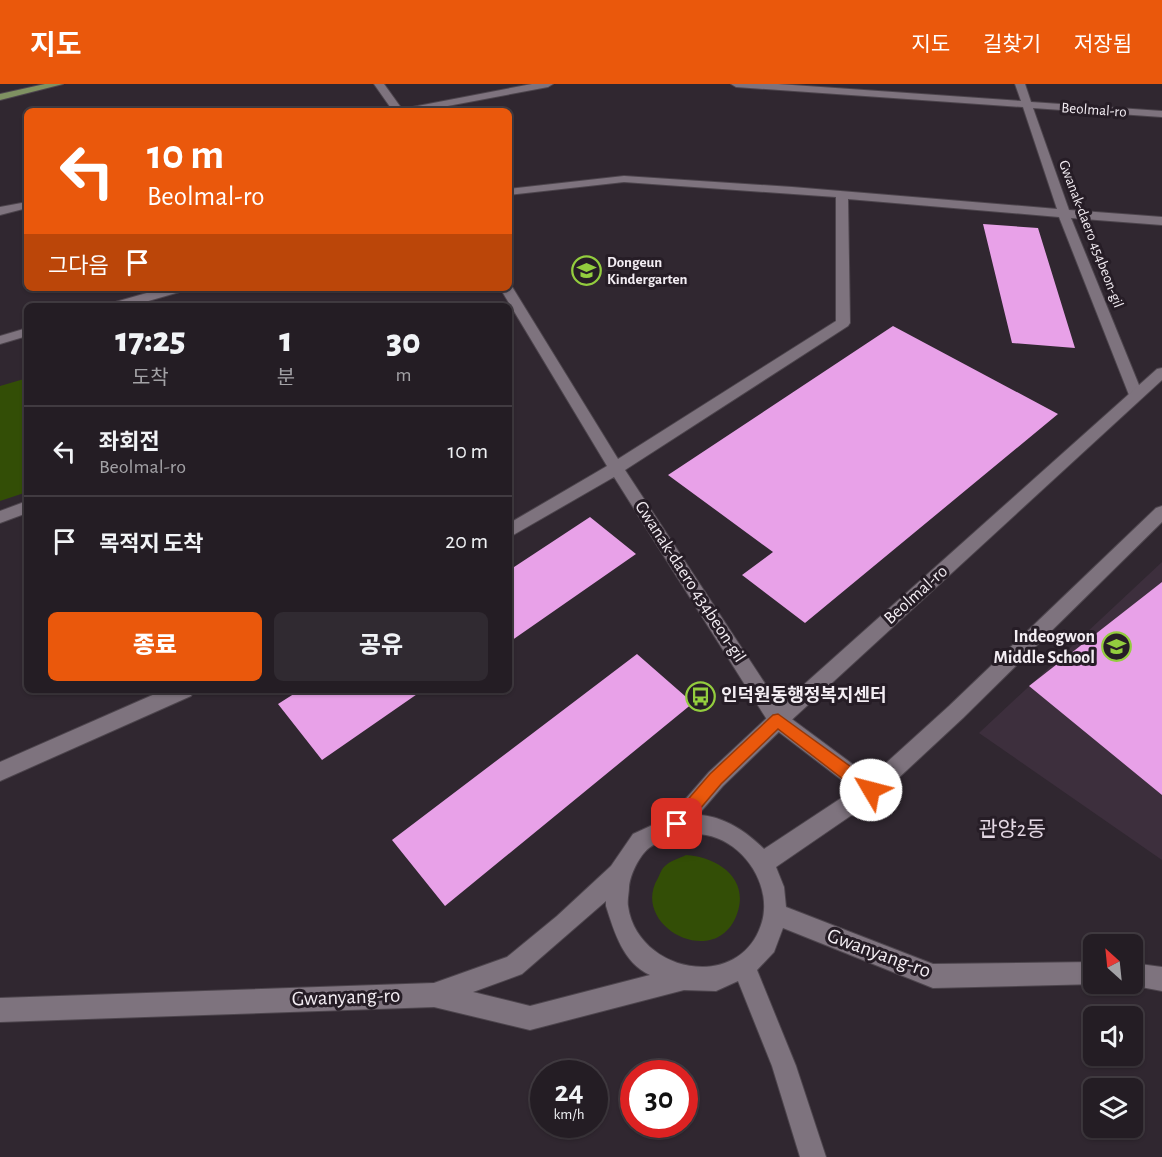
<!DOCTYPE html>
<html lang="ko">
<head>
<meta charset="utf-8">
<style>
	:root { --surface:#241d24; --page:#302a31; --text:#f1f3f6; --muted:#a3a2a6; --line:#413b41; --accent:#ea580c }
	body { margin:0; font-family:"Alegreya Sans","Noto Sans KR",sans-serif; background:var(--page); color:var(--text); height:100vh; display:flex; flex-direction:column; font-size:22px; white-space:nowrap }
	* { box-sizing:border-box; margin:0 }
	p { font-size:20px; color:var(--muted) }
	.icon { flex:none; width:33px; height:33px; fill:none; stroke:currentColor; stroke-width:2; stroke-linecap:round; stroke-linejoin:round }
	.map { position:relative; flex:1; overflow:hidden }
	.drawer { position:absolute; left:24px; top:219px; width:488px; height:390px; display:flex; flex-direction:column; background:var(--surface); border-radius:9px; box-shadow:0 2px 4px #0004,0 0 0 2px var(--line) }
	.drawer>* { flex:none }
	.hud { position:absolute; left:24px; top:24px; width:488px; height:183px; border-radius:9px; box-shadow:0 2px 4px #0004,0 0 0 2px var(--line); background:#ea580c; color:#fff; overflow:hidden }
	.needle { width:39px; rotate:333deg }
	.buttons { position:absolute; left:1083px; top:850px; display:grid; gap:12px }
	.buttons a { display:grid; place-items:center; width:60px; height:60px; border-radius:9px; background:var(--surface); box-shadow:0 2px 4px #0004,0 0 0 2px var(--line); font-size:30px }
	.speed { position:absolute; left:530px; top:976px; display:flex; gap:12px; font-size:30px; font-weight:700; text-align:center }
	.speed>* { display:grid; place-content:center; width:78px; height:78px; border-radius:50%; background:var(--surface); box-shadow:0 2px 4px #0004,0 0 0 2px var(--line); line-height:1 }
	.speed small { font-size:15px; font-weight:400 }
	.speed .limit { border:9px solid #d22; background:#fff; color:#111 }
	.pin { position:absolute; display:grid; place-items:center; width:51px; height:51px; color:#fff; margin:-26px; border-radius:12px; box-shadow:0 3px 9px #0006 }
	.me { position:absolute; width:66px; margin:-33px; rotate:307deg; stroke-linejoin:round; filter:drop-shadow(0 0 4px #0008) }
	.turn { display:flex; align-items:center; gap:21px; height:126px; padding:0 24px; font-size:27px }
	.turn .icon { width:78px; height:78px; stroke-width:2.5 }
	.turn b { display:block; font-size:42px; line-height:51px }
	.then { display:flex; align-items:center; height:57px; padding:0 24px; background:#0003; gap:12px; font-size:22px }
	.eta { display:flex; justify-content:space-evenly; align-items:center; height:102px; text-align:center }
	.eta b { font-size:36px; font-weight:800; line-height:42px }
	.action { display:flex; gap:12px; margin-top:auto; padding:12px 24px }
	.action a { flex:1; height:69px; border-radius:9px; background:var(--accent); color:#fff; font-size:24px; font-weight:800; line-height:69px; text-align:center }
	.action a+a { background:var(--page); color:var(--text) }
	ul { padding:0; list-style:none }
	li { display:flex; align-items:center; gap:18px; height:90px; padding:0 24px; border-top:2px solid var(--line) }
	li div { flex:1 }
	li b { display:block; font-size:22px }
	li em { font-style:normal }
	header { display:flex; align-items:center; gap:36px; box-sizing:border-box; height:84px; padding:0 30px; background:var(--accent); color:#fff }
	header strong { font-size:28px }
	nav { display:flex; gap:33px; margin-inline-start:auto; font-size:21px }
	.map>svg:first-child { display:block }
	.built { fill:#3d2f3d }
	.green { fill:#334e06 }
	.building { fill:#e8a1e8 }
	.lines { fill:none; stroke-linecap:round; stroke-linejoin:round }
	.street-casing { stroke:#4d454d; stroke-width:2 }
	.secondary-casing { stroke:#4d454d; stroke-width:2 }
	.primary-casing { stroke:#4d454d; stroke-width:2 }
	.street { fill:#7e737e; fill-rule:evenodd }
	.secondary { fill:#7e737e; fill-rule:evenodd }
	.primary { fill:#7f9162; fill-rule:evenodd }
	.route { fill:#ea580c; stroke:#983908; stroke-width:1.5 }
	.labels { text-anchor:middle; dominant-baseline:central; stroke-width:6; stroke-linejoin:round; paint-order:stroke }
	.far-street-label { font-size:15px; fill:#f3edf3; stroke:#261d26 }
	.far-poi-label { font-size:15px; font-weight:bold; fill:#f3edf3; stroke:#261d26; text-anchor:start }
	.street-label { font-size:18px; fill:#f3edf3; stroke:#261d26 }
	.poi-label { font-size:18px; font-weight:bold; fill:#f3edf3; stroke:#261d26; text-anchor:end }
	.quarter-label { font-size:21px; fill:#e3d7e3; stroke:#261d26 }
	.near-street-label { font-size:21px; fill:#f3edf3; stroke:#261d26 }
</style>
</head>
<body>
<header>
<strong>지도</strong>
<nav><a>지도</a><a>길찾기</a><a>저장됨</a></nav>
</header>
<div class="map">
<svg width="1162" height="1073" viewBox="0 0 1162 1073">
	<rect width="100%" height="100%" fill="#302730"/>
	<!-- built -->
	<path class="built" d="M1162,478V776L979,649Z"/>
	<!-- green -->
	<path class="green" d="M24,295L27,302V408L0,417V302Z
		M686,771C717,773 750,794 737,830C716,888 629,842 658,794C660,790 662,784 665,782C670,777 680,774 686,771Z"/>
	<!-- building -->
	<path class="building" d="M983,140L1038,144L1075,264L1012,259Z
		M893,242L1058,330L805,539L742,491L773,468L668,391Z
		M590,433L636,470L508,559V487Z
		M1162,498V711L1029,602Z
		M637,570L693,619L445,822L392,756Z
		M300,606H423L322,676L278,620Z"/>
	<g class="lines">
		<defs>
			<path id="street" d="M374,0H384L402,25L532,0H553L548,3L421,27H393Z
				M731,0H778L1021,17L1015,0H1025L1031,18L1162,27V33L1033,24L1069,126L1162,133V141L1071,134L1143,311L1141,314H1131L1129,311L1059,133L848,115L850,239L848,242L625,386L785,630L878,699L881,706L878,713L871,715L864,713L771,642L614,393L508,454V440L607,382L500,204H508V201H511L618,375L836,237V113L624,98L508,111V105L624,92L792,103L1057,125L1023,23L736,3Z
				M27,118V124L0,131V123Z
				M164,204H184L183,207L131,222H110L112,219Z
				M27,244V252L0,260V252Z
				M27,417V429L0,439V427Z
				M164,606H194L191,612L0,697V678Z"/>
			<path id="secondary" d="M1162,284V296L785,642L723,702L698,731C724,732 747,748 764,765L864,699L949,622L1156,424L1162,422V438L963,634L878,713L776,783L784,803L786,823L933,880L1094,878V900H1098L933,904L783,844L774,868L757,886L796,982L826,1073H800L772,982L738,897L716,907L684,906L530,946L434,923L0,938V914L434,899L507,873L557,832L611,782L633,750L670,733L709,688L771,630L1157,285ZM678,750C687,750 697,749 706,751C745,758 774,804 761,841C738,909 637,888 628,822C627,816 629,809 629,803C630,791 639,772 649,764C657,758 669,754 678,750ZM606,817V822C614,847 623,879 650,891L530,922L473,908L522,890Z
				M1132,879L1162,883V907L1125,900H1132Z"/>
			<path id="primary" d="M45,0H63L0,16V10Z"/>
		</defs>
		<!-- street casing -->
		<use href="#street" class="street-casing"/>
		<!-- secondary casing -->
		<use href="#secondary" class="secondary-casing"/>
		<!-- primary casing -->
		<use href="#primary" class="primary-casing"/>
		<!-- street -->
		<use href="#street" class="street"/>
		<!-- secondary -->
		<use href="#secondary" class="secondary"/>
		<!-- primary -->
		<use href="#primary" class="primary"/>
	</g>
	<!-- route -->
	<path class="route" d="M778,630L876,701L879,706L876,712L871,714L865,712L778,645L721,700L682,746L677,748L671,746L669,740L671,735L710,690L773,631Z"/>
	<!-- icons -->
	<defs>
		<symbol id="school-ring" viewBox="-11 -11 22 22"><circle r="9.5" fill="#261d26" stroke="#93cd3e" stroke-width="1.5"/><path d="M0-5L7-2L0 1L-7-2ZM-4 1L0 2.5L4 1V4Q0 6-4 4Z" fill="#93cd3e"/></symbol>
		<symbol id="bus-ring" viewBox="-11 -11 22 22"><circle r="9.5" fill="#261d26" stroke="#93cd3e" stroke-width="1.5"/><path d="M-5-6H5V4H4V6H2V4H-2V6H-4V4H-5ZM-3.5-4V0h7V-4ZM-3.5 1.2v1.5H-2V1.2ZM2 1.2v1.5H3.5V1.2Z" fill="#93cd3e"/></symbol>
	</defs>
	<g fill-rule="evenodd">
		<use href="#school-ring" x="570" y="170" width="33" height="33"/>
		<use href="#school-ring" x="1100" y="546" width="33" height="33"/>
		<use href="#bus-ring" x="684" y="596" width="33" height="33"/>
	</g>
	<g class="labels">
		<!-- far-street labels -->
		<g class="far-street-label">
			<text transform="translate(1094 26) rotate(4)">Beolmal-ro</text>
			<text transform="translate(1091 150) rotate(69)">Gwanak-daero 454beon-gil</text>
		</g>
		<!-- far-poi labels -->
		<g class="far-poi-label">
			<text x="607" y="178">Dongeun<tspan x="607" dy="17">Kindergarten</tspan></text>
		</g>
		<!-- street labels -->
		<g class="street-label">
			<text transform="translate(690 498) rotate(57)">Gwanak-daero 434beon-gil</text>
			<text transform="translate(916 511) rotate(-42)">Beolmal-ro</text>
		</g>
		<!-- poi labels -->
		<g class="poi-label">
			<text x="1095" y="553">Indeogwon<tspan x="1095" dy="21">Middle School</tspan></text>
			<text x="721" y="612" text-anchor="start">인덕원동행정복지센터</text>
		</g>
		<!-- quarter labels -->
		<g class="quarter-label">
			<text x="1012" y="745">관양2동</text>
		</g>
		<!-- near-street labels -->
		<g class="near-street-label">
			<text transform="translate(879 869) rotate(20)">Gwanyang-ro</text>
			<text transform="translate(346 913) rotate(-2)">Gwanyang-ro</text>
		</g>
	</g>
</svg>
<div class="buttons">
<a><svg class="needle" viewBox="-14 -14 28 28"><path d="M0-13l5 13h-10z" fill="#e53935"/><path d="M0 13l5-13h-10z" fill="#a3a2a6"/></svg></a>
<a><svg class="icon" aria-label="sound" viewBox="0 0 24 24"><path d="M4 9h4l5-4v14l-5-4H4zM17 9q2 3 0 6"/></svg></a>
<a><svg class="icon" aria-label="layers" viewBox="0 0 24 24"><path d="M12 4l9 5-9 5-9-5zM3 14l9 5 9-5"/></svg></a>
</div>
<div class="speed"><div>24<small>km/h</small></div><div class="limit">30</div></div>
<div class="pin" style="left:677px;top:740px;background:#d93025"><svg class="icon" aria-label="arrive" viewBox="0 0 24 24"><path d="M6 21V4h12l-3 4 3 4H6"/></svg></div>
<svg class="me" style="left:871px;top:706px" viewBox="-20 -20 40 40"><circle r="19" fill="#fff"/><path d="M0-13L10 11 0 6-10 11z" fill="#ea580c"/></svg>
<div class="hud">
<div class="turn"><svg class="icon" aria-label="left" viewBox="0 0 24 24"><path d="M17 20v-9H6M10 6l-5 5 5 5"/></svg><div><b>10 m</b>Beolmal-ro</div></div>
<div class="then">그다음<svg class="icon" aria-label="arrive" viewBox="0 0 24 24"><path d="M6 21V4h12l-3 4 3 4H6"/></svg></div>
</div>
<section class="drawer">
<div class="eta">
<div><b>17:25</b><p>도착</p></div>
<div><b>1</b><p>분</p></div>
<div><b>30</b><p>m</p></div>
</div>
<ul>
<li><svg class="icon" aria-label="left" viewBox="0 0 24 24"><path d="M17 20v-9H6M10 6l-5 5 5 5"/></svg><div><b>좌회전</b><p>Beolmal-ro</p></div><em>10 m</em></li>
<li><svg class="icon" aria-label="arrive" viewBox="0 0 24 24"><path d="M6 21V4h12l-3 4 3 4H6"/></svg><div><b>목적지 도착</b></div><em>20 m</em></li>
</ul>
<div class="action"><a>종료</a><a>공유</a></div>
</section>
</div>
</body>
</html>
